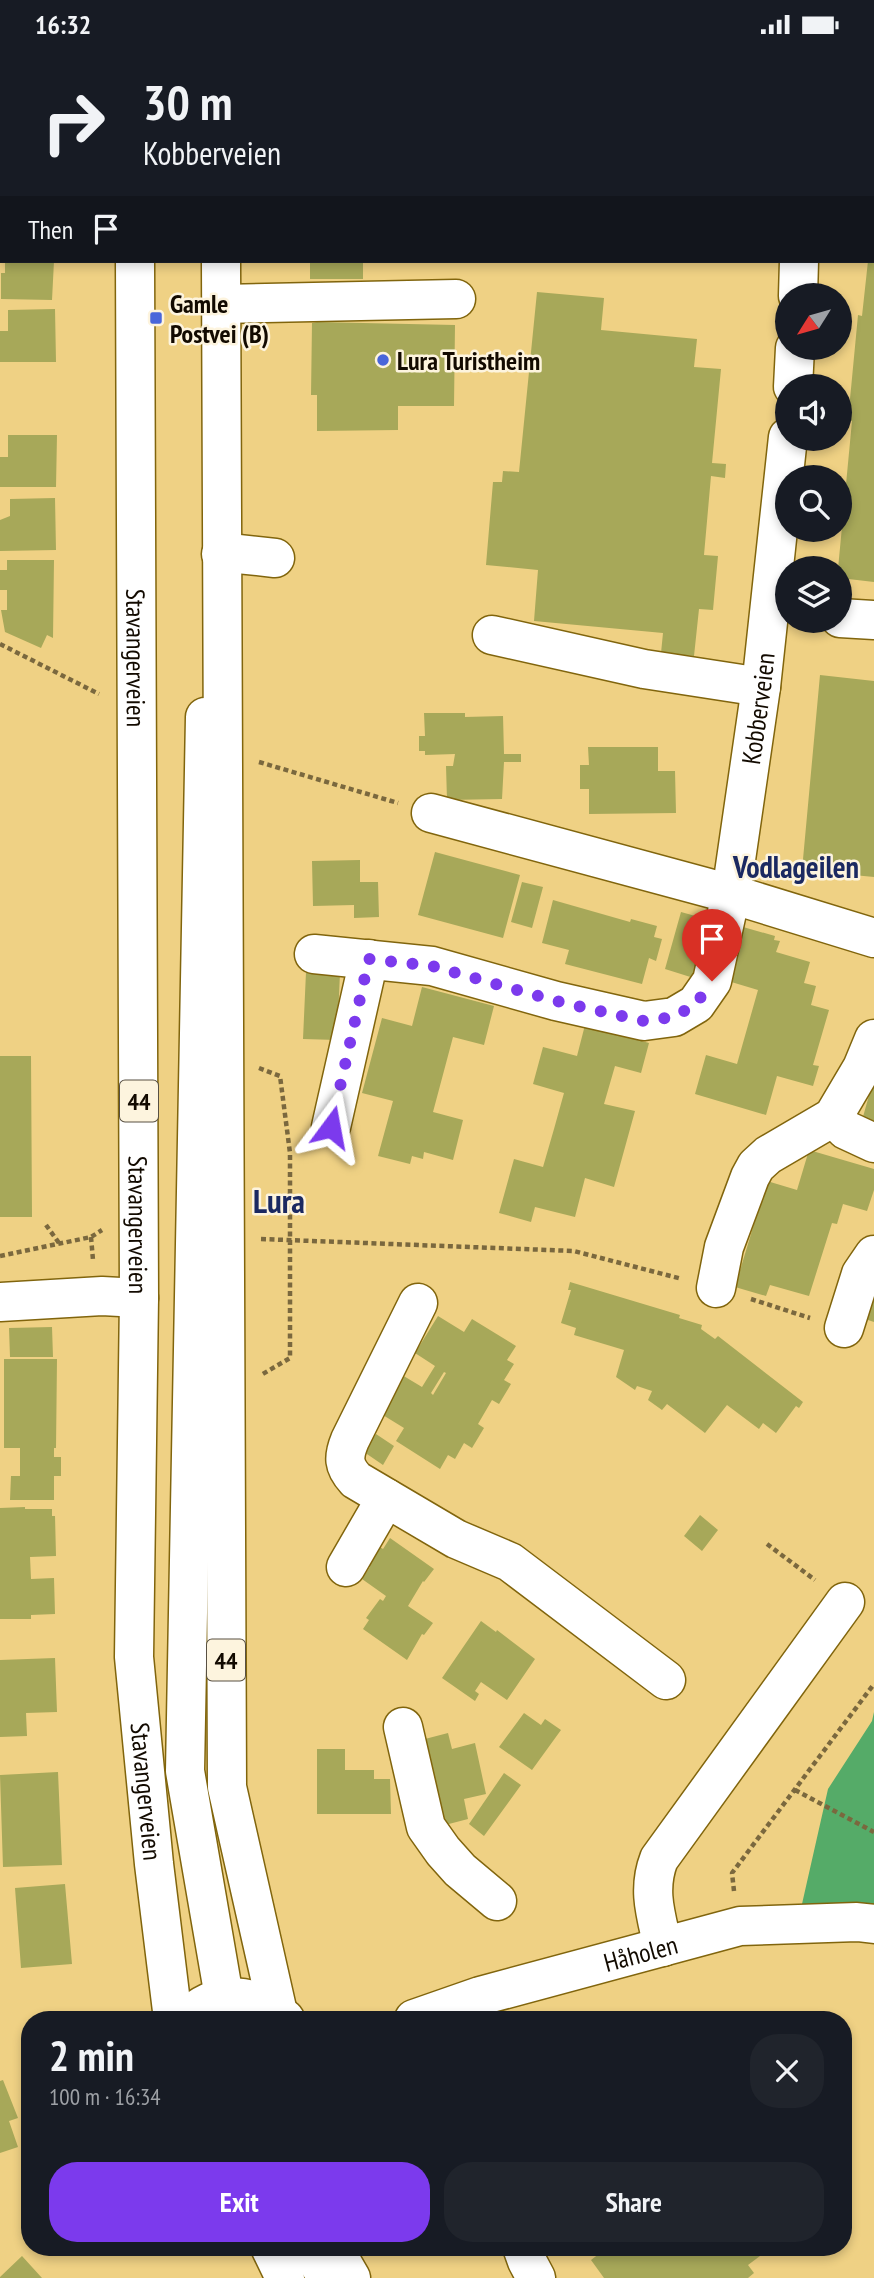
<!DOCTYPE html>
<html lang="en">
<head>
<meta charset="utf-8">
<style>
	:root { --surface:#171b24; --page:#20242c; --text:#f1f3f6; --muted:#9ea1a6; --accent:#7c3aed }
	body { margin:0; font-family:"PT Sans Narrow",sans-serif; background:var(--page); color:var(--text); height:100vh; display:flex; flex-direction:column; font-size:26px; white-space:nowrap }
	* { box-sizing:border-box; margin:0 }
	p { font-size:23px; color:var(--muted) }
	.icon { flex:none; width:38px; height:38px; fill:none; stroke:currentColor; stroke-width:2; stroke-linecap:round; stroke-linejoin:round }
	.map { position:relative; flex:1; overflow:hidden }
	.drawer { position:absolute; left:21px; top:1962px; width:831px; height:245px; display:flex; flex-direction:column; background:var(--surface); border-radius:28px; box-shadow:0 4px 10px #0003 }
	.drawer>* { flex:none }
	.guide { position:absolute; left:0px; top:0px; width:875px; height:214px; box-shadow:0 4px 10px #0003; background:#171b24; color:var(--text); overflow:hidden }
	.needle { width:46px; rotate:233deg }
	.buttons { position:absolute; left:775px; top:234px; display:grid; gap:14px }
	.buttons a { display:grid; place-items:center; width:77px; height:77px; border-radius:50%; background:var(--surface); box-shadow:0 4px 10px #0003; font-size:35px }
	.pin { position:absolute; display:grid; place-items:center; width:60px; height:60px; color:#fff; margin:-72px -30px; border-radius:50% 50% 50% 0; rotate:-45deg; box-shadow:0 0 7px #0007 }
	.pin .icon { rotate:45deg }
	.me { position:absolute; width:77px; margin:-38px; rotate:13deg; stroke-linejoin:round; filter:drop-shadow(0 0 5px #0008) }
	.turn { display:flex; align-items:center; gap:24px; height:147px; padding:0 28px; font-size:32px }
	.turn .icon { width:91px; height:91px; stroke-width:2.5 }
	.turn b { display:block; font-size:49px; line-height:60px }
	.then { display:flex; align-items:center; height:66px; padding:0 28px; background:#0003; gap:14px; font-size:26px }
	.round { display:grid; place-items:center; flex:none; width:74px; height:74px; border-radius:28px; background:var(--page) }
	.head { display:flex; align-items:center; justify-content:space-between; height:119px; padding:0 28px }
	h1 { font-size:42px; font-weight:700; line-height:52px }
	.cta { display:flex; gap:14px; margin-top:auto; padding:14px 28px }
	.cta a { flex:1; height:80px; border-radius:28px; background:var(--accent); color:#fff; font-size:28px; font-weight:700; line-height:80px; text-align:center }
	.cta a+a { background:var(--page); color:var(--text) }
	.status { display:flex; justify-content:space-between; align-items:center; height:49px; padding:0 35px; background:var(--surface); direction:ltr }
	.status svg { height:19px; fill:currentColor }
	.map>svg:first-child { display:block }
	.forest { fill:#55ab68 }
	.building { fill:#a7a859; fill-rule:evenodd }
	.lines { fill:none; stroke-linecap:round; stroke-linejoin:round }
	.minor-casing { stroke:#81650d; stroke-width:41 }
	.major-casing { stroke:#81650d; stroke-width:41 }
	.path { stroke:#7a683e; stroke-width:4.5; stroke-dasharray:5 3.5; stroke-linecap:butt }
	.minor { stroke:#fff; stroke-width:38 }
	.major { stroke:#fff; stroke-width:38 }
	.route { stroke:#7c3aed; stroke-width:12; stroke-dasharray:0 21.6 }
	.poi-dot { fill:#4966da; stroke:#fdf4de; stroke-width:2.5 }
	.labels { text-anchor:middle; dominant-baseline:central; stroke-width:5; stroke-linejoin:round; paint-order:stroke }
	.shield { fill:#fdf4de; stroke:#585043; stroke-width:2 }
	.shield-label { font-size:24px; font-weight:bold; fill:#120a00 }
	.poi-label { font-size:26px; font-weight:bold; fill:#120a00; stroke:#fdf4de; text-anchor:start }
	.street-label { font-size:26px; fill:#120a00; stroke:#fdf4de }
	.quarter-label { font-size:30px; font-weight:bold; fill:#1b2961; stroke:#fdf4de }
	.district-label { font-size:33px; font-weight:bold; fill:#1b2961; stroke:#fdf4de }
</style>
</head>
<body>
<div class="status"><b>16:32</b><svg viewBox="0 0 49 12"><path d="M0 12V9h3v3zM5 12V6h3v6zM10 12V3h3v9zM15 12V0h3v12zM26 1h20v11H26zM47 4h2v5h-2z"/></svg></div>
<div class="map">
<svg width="874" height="2229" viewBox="0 0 874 2229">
	<rect width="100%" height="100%" fill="#efd184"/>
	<!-- forest -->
	<path class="forest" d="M874,1663V1860L802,1855L828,1740L872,1672Z"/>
	<!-- building -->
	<path class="building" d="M5,212H54L52,251L1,250V224H5Z
		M310,212H363V230H310Z
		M868,212H874V533L840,529V520H838L852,372L848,371L858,266L862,267Z
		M537,243L604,249L601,281L697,290L694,318L721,320L712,414L726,415L725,429L711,427L704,506L718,507L713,561L699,560L694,607L661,604L663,584L534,572L538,521L486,516L493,433H502L503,422L519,423Z
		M55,260L56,313H0V282H8V261Z
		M317,273L455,276L454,357H398V381L317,382V346H311L312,274Z
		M8,386H57L56,438H0V408H8Z
		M55,449L56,501L0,502V471L10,467V450Z
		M7,511H54L53,589L47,586L41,599L5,583L1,561H7V541H0V521H7Z
		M820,626L874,632V828L802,821Z
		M424,664H465V668L503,667L504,705H521V713H504L502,750L447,751L446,717H453L455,705L425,706V702H419V687H425Z
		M588,698H658V722H675L676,764L589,765V740H580V716H589Z
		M435,803L520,826L503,889L418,866Z
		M360,811V833H378L379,868L354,869V856L313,857L312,812Z
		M522,833L543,838L532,879L511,873Z
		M553,851L630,873L631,870L657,877L654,888L662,890L656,912L649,909L642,935L565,915L569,901L542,894Z
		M681,863L717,873L700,931L665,920Z
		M743,878L775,887L774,891L780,892L776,903L810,913L804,934L816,937L811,956L829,961L813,1016L819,1017L813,1037L777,1027L766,1066L695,1045L706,1006L737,1015L758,941L728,932Z
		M306,923L340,924L337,991L303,990Z
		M422,938L494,957L484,996L453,988L433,1063L463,1071L453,1111L424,1103L423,1110L412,1107L410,1115L378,1107L393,1052L362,1044L382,969L412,977Z
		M585,976L649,994L641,1024L615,1017L604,1055L635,1062L614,1138L585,1129L575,1168L535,1158L531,1173L499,1164L514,1110L543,1118L554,1080L564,1044L533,1035L543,998L577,1007Z
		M0,1007H31L32,1168H0Z
		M873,1032H874V1079L861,1075Z
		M809,1101L874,1120V1141L867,1162L843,1155L837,1175L832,1174L809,1247L770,1236L766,1247L735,1238L767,1132L797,1141Z
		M874,1231V1273L862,1269Z
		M570,1233L680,1266L679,1269L702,1276L701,1280L715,1290L718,1287L803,1353L799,1359L796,1357L776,1384L763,1374L759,1380L727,1356L705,1384L667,1355L662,1361L648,1351L652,1342L637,1337L635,1341L616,1328L624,1301L574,1286L576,1279L561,1274L571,1241H568Z
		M438,1267L464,1283L472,1270L516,1297L507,1311L514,1315L504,1331L511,1335L499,1355L492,1351L478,1375L484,1379L472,1399L464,1394L455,1410L448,1406L440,1420L396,1392L404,1379L378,1363L402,1326L422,1338L435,1317L415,1304ZM444,1323L446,1324L433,1346L431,1344Z
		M52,1278L53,1308H10L9,1279Z
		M4,1310H57L56,1399H54V1408H61V1427H54V1451H10L11,1427H20V1399H4Z
		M376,1385L394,1397L383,1416L364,1403Z
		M25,1458V1460H52V1467H55L56,1507L30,1508L31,1530L54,1529L55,1565L31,1566V1570H0V1459Z
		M700,1466L718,1481L702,1502L684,1487Z
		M390,1489L434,1520L424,1533L423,1532L408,1557L433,1574L424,1586L422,1585L407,1611L363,1580L369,1571L366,1569L380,1550L383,1552L386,1547L362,1530L370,1518L367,1516L380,1498L383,1500Z
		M481,1572L496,1583L497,1581L535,1610L507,1651L481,1633L475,1642L479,1645L475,1652L442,1629Z
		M55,1609L57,1663L26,1664L27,1687L0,1688V1611Z
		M524,1664L541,1676L545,1670L561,1681L532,1721L499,1698Z
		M448,1684L452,1700L475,1694L486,1745L464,1750L468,1770L445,1776L425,1690Z
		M317,1700H345V1721H374V1730H390L391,1765H317Z
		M58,1723L62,1816L3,1818L0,1726Z
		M504,1724L521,1736L484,1787L469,1775Z
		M65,1835L72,1915L21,1919L15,1839Z
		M3,2031L18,2069L9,2072L18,2098L0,2104V2032Z
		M608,2198H772L748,2216L754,2224L748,2229H604L591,2211Z
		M22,2207L42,2229H0V2228Z"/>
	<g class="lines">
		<defs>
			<g id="minor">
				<path d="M204,0V2"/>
				<path d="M271,0H274"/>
				<path d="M620,2V0"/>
				<path d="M812,2V0"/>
				<path d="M873,154H874"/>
				<path d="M798,247L799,212"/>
				<path d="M222,255L456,250"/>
				<path d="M793,338L795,299"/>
				<path d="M221,505H238L275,509"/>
				<path d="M840,569L874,571"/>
				<path d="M492,586L644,620L761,638"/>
				<path d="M205,668L185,1722L224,1948L230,1970"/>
				<path d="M431,764L731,845L874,889"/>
				<path id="s1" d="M314,905L432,917L556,952L644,972L674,968L696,955L712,932L731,845L761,638L788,388"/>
				<path d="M833,1068L846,1081L874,1094"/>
				<path d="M331,1078L369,910"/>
				<path d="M716,1239L724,1198L750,1128L756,1117L768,1106L833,1068L862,1019L874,990"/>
				<path d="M0,1253L102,1247L139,1249"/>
				<path d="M418,1254L350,1391C343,1408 343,1417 356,1431L456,1490L510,1513L666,1631"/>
				<path d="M844,1279L861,1225L874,1206"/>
				<path d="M346,1518L386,1449"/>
				<path d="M403,1678L426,1778L443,1802L460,1821L497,1852"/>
				<path d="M663,1898C656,1866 647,1841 659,1810L845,1553"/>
				<path id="s2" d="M414,1970L480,1947L740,1877L857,1873L874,1875"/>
				<path d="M309,2198L327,2229"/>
				<path d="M522,2198L527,2212L536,2229"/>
			</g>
			<g id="major">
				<path d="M136,0V2"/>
				<path d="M226,2V0"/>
				<path id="s3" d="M135,212L139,1249L134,1608L154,1815L173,1970"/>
				<path d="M221,212L227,1738L278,1964"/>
				<path d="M186,1970C216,1939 254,1943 285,1970"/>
				<path d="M270,2198L285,2229"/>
				<path d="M333,2198L351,2229"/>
			</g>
		</defs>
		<!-- minor casing -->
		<use href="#minor" class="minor-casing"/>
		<!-- major casing -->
		<use href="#major" class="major-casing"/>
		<!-- path -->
		<path class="path" d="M0,595L99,645
			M259,713L398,754
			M259,1019L280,1027L290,1104V1309L261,1326
			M46,1176L59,1194
			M91,1188L93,1211
			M261,1190L574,1202L682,1230
			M0,1207L91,1188L102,1181
			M751,1250L810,1269
			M767,1495L815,1531
			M795,1741L874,1783
			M734,1842L732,1824L874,1635"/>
		<!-- minor -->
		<use href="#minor" class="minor"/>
		<!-- major -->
		<use href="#major" class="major"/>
	</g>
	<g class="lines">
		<!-- route -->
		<path class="route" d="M331,1078L369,910L432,917L556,952L644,972L674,968L696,955L712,932"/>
	</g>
	<!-- markers -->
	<g class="poi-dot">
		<rect x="149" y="262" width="14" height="14" rx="3.5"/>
		<circle cx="383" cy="311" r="7"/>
	</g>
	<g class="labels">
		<!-- shield labels -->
		<g class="shield">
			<rect x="120" y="1031.5" width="38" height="41" rx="5"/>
			<rect x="207" y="1590.5" width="38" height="41" rx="5"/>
		</g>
		<g class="shield-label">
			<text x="139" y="1052">44</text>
			<text x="226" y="1611">44</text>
		</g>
		<!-- poi labels -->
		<g class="poi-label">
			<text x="170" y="254">Gamle<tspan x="170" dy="30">Postvei (B)</tspan></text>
			<text x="397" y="311">Lura Turistheim</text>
		</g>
		<!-- street labels -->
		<g class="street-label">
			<text stroke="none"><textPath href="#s3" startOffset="397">Stavangerveien</textPath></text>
			<text stroke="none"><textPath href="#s1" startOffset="698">Kobberveien</textPath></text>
			<text stroke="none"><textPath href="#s3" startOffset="964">Stavangerveien</textPath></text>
			<text stroke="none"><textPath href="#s3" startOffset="1531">Stavangerveien</textPath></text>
			<text stroke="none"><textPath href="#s2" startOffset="236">Håholen</textPath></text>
		</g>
		<!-- quarter labels -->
		<g class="quarter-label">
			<text x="796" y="817">Vodlageilen</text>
		</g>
		<!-- district labels -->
		<g class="district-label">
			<text x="279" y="1151">Lura</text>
		</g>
	</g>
</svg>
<div class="buttons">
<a><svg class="needle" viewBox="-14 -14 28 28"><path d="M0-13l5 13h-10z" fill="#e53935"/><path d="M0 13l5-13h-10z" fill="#9ea1a6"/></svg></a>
<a><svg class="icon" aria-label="sound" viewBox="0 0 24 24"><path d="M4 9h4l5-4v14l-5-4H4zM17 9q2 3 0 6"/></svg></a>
<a><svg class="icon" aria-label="search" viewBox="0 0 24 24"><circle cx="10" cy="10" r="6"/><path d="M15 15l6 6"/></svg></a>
<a><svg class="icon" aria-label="layers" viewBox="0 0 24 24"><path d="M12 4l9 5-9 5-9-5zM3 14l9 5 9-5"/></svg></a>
</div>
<div class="pin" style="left:712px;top:932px;background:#d93025"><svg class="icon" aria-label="arrive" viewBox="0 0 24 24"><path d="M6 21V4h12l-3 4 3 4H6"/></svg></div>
<svg class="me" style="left:331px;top:1078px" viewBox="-20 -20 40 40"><path d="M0-17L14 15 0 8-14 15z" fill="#7c3aed" stroke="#fff" stroke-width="4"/></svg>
<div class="guide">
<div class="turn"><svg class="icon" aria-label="right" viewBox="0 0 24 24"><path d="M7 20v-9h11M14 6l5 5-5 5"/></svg><div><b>30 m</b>Kobberveien</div></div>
<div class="then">Then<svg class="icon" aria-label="arrive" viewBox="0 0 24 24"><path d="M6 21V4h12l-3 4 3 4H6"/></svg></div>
</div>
<section class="drawer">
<div class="head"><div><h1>2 min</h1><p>100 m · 16:34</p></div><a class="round"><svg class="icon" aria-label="close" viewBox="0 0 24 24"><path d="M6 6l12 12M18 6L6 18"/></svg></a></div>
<div class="cta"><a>Exit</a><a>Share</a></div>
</section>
</div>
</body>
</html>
